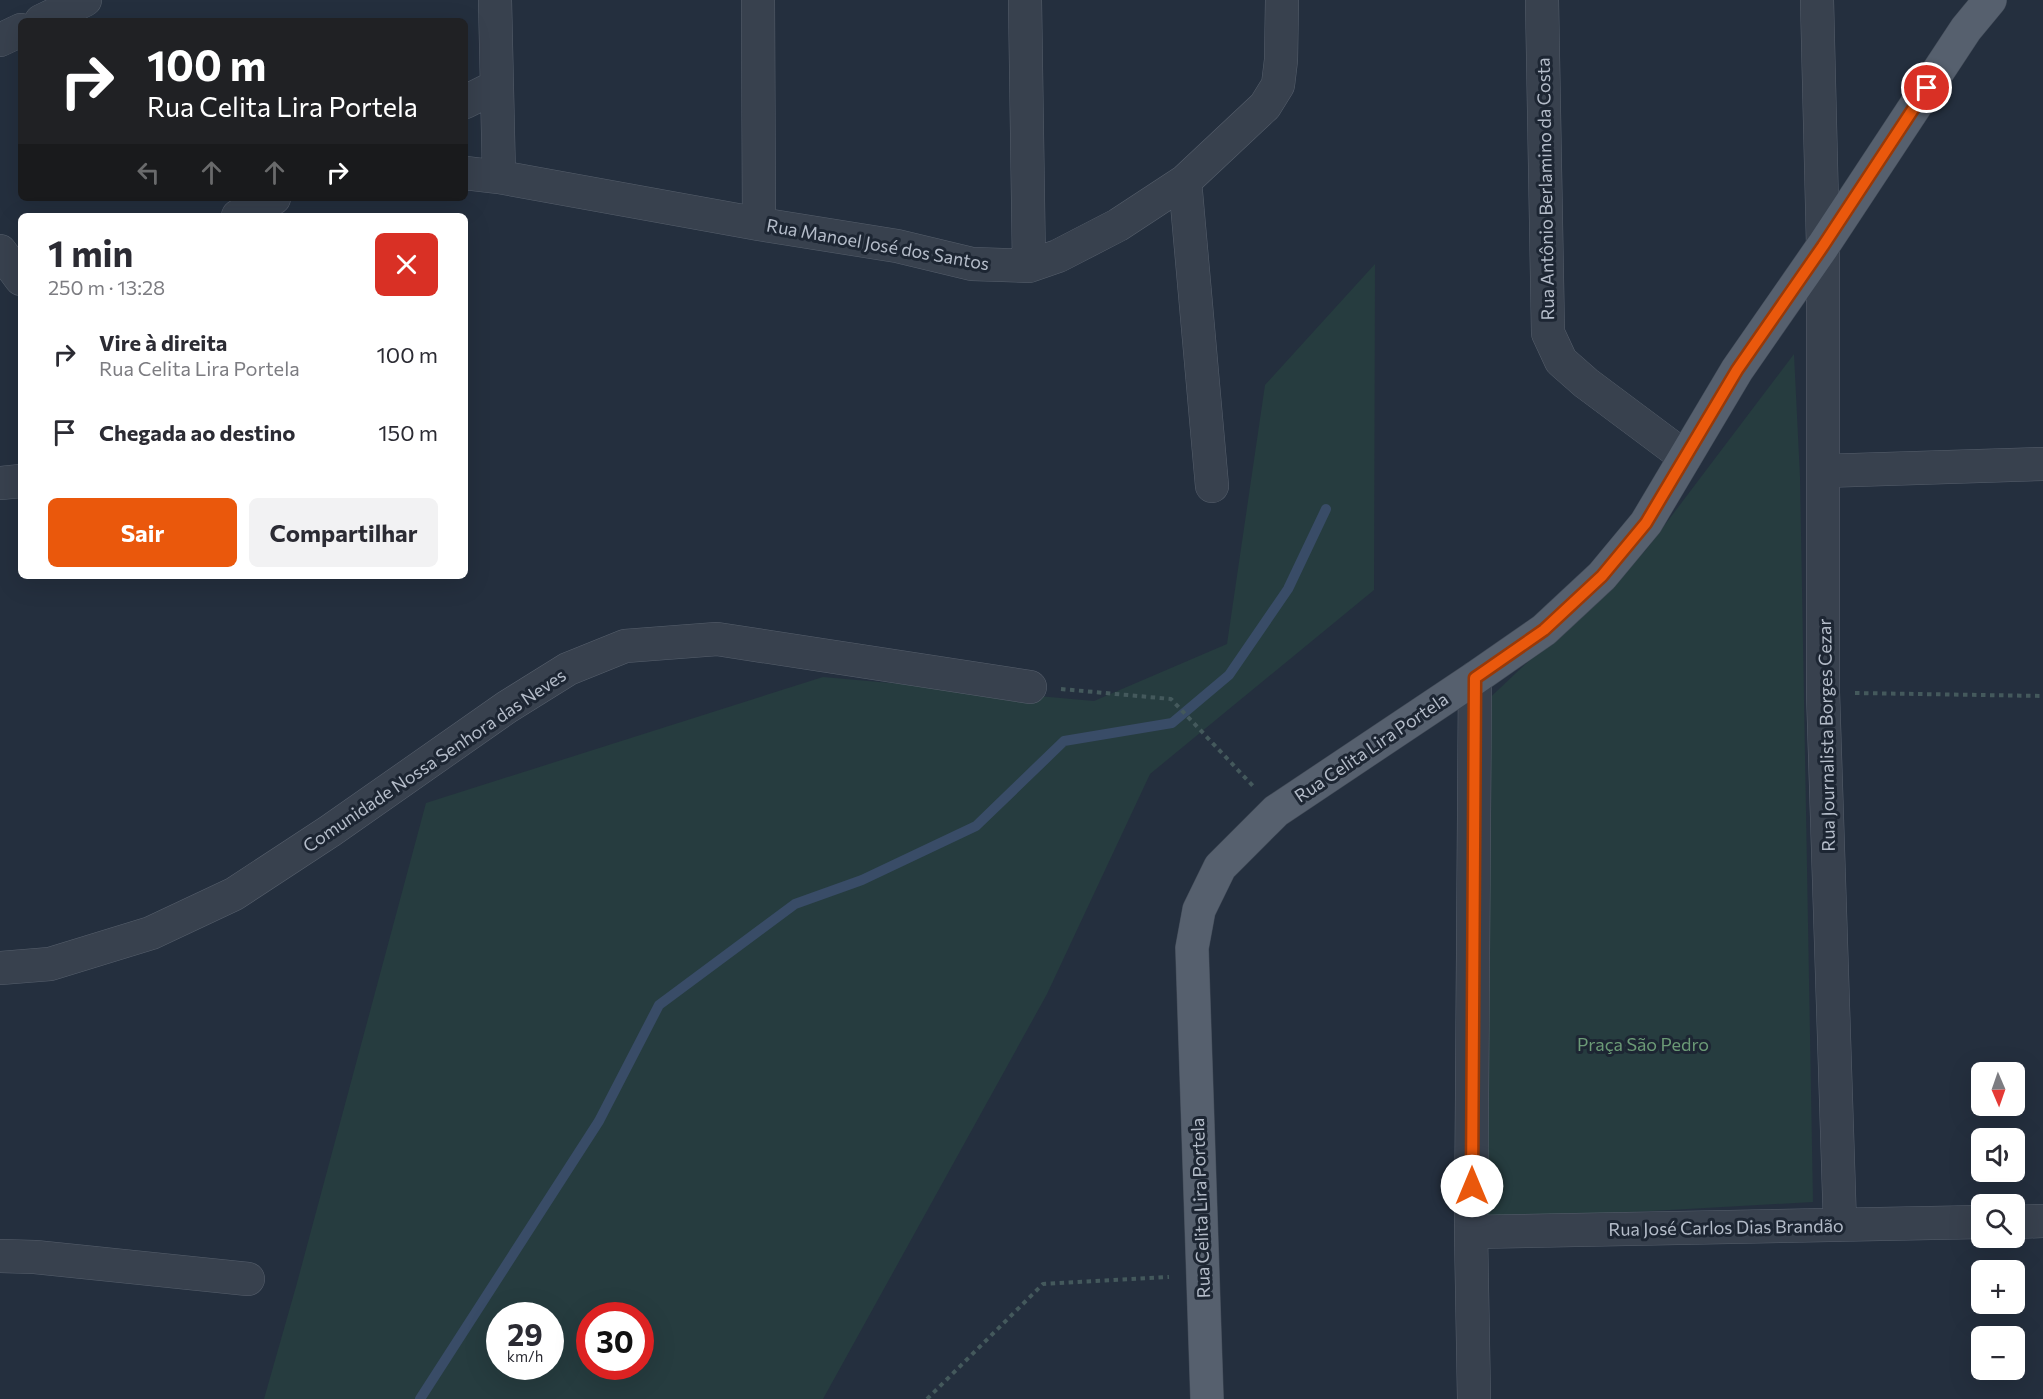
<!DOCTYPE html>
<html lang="pt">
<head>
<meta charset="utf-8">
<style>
	:root { --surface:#fff; --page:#f2f2f3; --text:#2b2b33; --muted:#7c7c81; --accent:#ea580c }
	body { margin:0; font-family:Commissioner,sans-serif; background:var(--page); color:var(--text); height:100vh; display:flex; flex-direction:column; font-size:22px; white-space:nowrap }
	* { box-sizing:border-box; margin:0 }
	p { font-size:20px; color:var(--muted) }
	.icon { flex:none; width:33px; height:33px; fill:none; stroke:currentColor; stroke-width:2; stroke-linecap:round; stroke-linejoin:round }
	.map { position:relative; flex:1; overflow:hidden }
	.side { position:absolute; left:18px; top:213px; width:450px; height:366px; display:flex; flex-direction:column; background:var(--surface); border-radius:9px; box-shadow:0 6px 24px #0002 }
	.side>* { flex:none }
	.top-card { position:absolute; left:18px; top:18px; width:450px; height:183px; border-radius:9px; box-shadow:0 6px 24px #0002; background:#202124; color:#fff; overflow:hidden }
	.needle { width:39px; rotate:178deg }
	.fabs { position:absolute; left:1971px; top:1062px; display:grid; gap:12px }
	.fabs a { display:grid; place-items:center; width:54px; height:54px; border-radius:9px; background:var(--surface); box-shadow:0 6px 24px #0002; font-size:30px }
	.speed { position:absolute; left:486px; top:1302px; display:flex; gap:12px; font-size:30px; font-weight:700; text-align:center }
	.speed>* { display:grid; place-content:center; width:78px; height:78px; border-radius:50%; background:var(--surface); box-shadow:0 6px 24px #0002; line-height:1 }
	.speed small { font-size:15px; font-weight:400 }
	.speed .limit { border:9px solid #d22; background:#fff; color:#111 }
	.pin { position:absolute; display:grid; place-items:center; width:51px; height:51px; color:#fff; margin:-26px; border:3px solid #fff; border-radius:50%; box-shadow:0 2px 6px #0007 }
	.me { position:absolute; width:66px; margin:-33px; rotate:0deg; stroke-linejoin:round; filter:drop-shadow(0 0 4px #0008) }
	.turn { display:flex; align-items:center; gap:21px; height:126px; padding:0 30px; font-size:27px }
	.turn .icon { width:78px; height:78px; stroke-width:2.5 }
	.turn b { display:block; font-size:42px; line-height:51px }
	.lanes { display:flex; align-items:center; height:57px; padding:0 30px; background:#0003; justify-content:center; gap:30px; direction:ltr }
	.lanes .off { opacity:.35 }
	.round { display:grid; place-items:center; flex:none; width:63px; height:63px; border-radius:9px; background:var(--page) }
	.overview { display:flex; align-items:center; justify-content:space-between; height:102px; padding:0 30px }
	h1 { font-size:36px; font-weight:700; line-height:45px }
	.button { display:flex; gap:12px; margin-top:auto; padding:12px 30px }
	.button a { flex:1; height:69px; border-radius:9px; background:var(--accent); color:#fff; font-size:24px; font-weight:700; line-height:69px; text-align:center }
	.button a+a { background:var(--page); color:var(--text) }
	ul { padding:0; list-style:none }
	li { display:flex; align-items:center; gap:18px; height:78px; padding:0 30px }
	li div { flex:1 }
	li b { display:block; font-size:22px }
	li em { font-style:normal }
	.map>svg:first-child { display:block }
	.green { fill:#263c3f; fill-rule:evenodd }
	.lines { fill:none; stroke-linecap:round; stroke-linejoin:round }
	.stream { stroke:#394c67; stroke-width:10 }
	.minor-casing { stroke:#565f6c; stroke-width:34 }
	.major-casing { stroke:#414a57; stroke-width:34 }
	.path { stroke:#44595c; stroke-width:4; stroke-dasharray:4.5 4.5; stroke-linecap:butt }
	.minor { stroke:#38414e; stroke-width:33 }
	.major { stroke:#56606e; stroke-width:33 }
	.route-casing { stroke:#983908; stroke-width:15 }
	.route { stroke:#ea580c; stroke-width:10 }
	.labels { text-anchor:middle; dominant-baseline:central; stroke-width:6; stroke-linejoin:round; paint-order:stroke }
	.street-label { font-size:18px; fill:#b4bcc9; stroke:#1d2633 }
	.park-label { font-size:18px; fill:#6b9a76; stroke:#1d2633 }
</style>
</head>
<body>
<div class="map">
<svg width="2043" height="1399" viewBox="0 0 2043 1399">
	<rect width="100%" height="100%" fill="#242f3e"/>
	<!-- green -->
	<path class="green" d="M1375,264L1374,590L1150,774L1047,994L823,1399H264L297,1283L426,803L823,677L1094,701L1227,644L1265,385ZM500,1316H550V1366H500ZM590,1316H640V1366H590Z
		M1794,354L1800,477L1813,1202L1474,1221L1479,708L1645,551Z"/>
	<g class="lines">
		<!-- stream -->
		<path class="stream" d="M420,1399L599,1121L659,1005L795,904L862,880L976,826L1064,741L1172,723L1229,675L1288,589L1326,509"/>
		<defs>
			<path id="minor" d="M495,0L499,177
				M758,0L759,224
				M1025,0L1029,266
				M1542,0L1548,333L1561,361L1586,383L1685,457
				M1817,0L1823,246V692L1840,1225
				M41,21L85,0
				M0,40L21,30
				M465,102L497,86
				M465,173L499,177L759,224L897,246L972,264L1029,266L1058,256L1118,225L1185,181L1265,106L1278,85L1281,60L1282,0
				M1185,181L1212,486
				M238,216L274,198
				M0,251L21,279
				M1823,471L2043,464
				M0,483L21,481
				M0,968L50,964L151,933L234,894L330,831L507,707L568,669L625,646L717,639L1030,687
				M2014,1222L2043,1221
				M1471,1232L1982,1222
				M0,1256L35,1257L248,1279
				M1474,1399L1471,1232L1475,678"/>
			<path id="major" d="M1207,1399L1192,948L1199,910L1220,867L1276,811L1475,678L1544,630L1602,576L1646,523L1737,370L1823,246L1966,29L1990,0"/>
		</defs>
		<!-- minor casing -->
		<use href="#minor" class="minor-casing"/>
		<!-- major casing -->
		<use href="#major" class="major-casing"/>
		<!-- path -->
		<path class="path" d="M1061,689L1171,699L1253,786
			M1855,693L2043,696
			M927,1399L1043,1284L1169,1277"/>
		<!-- minor -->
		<use href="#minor" class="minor"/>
		<!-- major -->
		<use href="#major" class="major"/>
	</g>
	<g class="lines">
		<defs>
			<path id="route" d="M1472,1186L1475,678L1544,630L1602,576L1646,523L1737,370L1823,246L1927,88"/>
		</defs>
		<!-- route casing -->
		<use href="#route" class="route-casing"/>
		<!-- route -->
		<use href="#route" class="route"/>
	</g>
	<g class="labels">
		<!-- street labels -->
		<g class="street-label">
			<text transform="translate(1545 189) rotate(-91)">Rua Antônio Berlamino da Costa</text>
			<text transform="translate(878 244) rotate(10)">Rua Manoel José dos Santos</text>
			<text transform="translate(1826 735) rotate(-91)">Rua Journalista Borges Cezar</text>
			<text transform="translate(1371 747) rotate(-34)">Rua Celita Lira Portela</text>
			<text transform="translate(434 760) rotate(-34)">Comunidade Nossa Senhora das Neves</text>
			<text transform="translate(1200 1208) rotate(-92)">Rua Celita Lira Portela</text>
			<text transform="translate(1726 1227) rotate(-1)">Rua José Carlos Dias Brandão</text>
		</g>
		<!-- park labels -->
		<g class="park-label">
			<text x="1643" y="1044">Praça São Pedro</text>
		</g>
	</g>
</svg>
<div class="fabs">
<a><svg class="needle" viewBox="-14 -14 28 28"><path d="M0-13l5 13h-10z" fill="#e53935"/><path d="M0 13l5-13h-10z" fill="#7c7c81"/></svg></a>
<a><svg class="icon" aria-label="sound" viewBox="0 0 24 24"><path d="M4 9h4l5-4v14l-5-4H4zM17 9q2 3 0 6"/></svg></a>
<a><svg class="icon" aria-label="search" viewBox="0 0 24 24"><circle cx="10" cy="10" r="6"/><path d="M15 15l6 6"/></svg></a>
<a>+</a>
<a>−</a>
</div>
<div class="speed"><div>29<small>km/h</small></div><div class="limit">30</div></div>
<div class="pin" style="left:1927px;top:88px;background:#d93025"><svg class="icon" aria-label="arrive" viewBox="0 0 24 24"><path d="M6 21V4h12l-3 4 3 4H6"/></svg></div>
<svg class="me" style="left:1472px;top:1186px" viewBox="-20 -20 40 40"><circle r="19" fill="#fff"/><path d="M0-13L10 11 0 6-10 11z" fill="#ea580c"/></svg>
<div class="top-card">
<div class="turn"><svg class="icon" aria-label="right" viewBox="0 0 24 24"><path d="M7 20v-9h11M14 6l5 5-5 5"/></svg><div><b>100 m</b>Rua Celita Lira Portela</div></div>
<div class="lanes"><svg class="icon off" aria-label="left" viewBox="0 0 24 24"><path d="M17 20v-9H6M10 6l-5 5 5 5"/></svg><svg class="icon off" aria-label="ahead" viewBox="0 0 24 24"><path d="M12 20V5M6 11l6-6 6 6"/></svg><svg class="icon off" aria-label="ahead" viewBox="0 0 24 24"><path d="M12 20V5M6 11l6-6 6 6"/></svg><svg class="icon" aria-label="right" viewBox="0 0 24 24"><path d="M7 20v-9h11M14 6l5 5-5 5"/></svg></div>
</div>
<section class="side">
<div class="overview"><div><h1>1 min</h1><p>250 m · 13:28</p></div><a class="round" style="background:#d93025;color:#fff"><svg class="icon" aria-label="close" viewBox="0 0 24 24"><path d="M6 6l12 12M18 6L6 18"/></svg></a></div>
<ul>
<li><svg class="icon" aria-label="right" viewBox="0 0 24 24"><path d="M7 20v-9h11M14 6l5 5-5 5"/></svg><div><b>Vire à direita</b><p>Rua Celita Lira Portela</p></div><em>100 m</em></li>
<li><svg class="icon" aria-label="arrive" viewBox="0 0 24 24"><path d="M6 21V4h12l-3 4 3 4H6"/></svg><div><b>Chegada ao destino</b></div><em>150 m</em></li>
</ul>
<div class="button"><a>Sair</a><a>Compartilhar</a></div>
</section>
</div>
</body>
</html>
